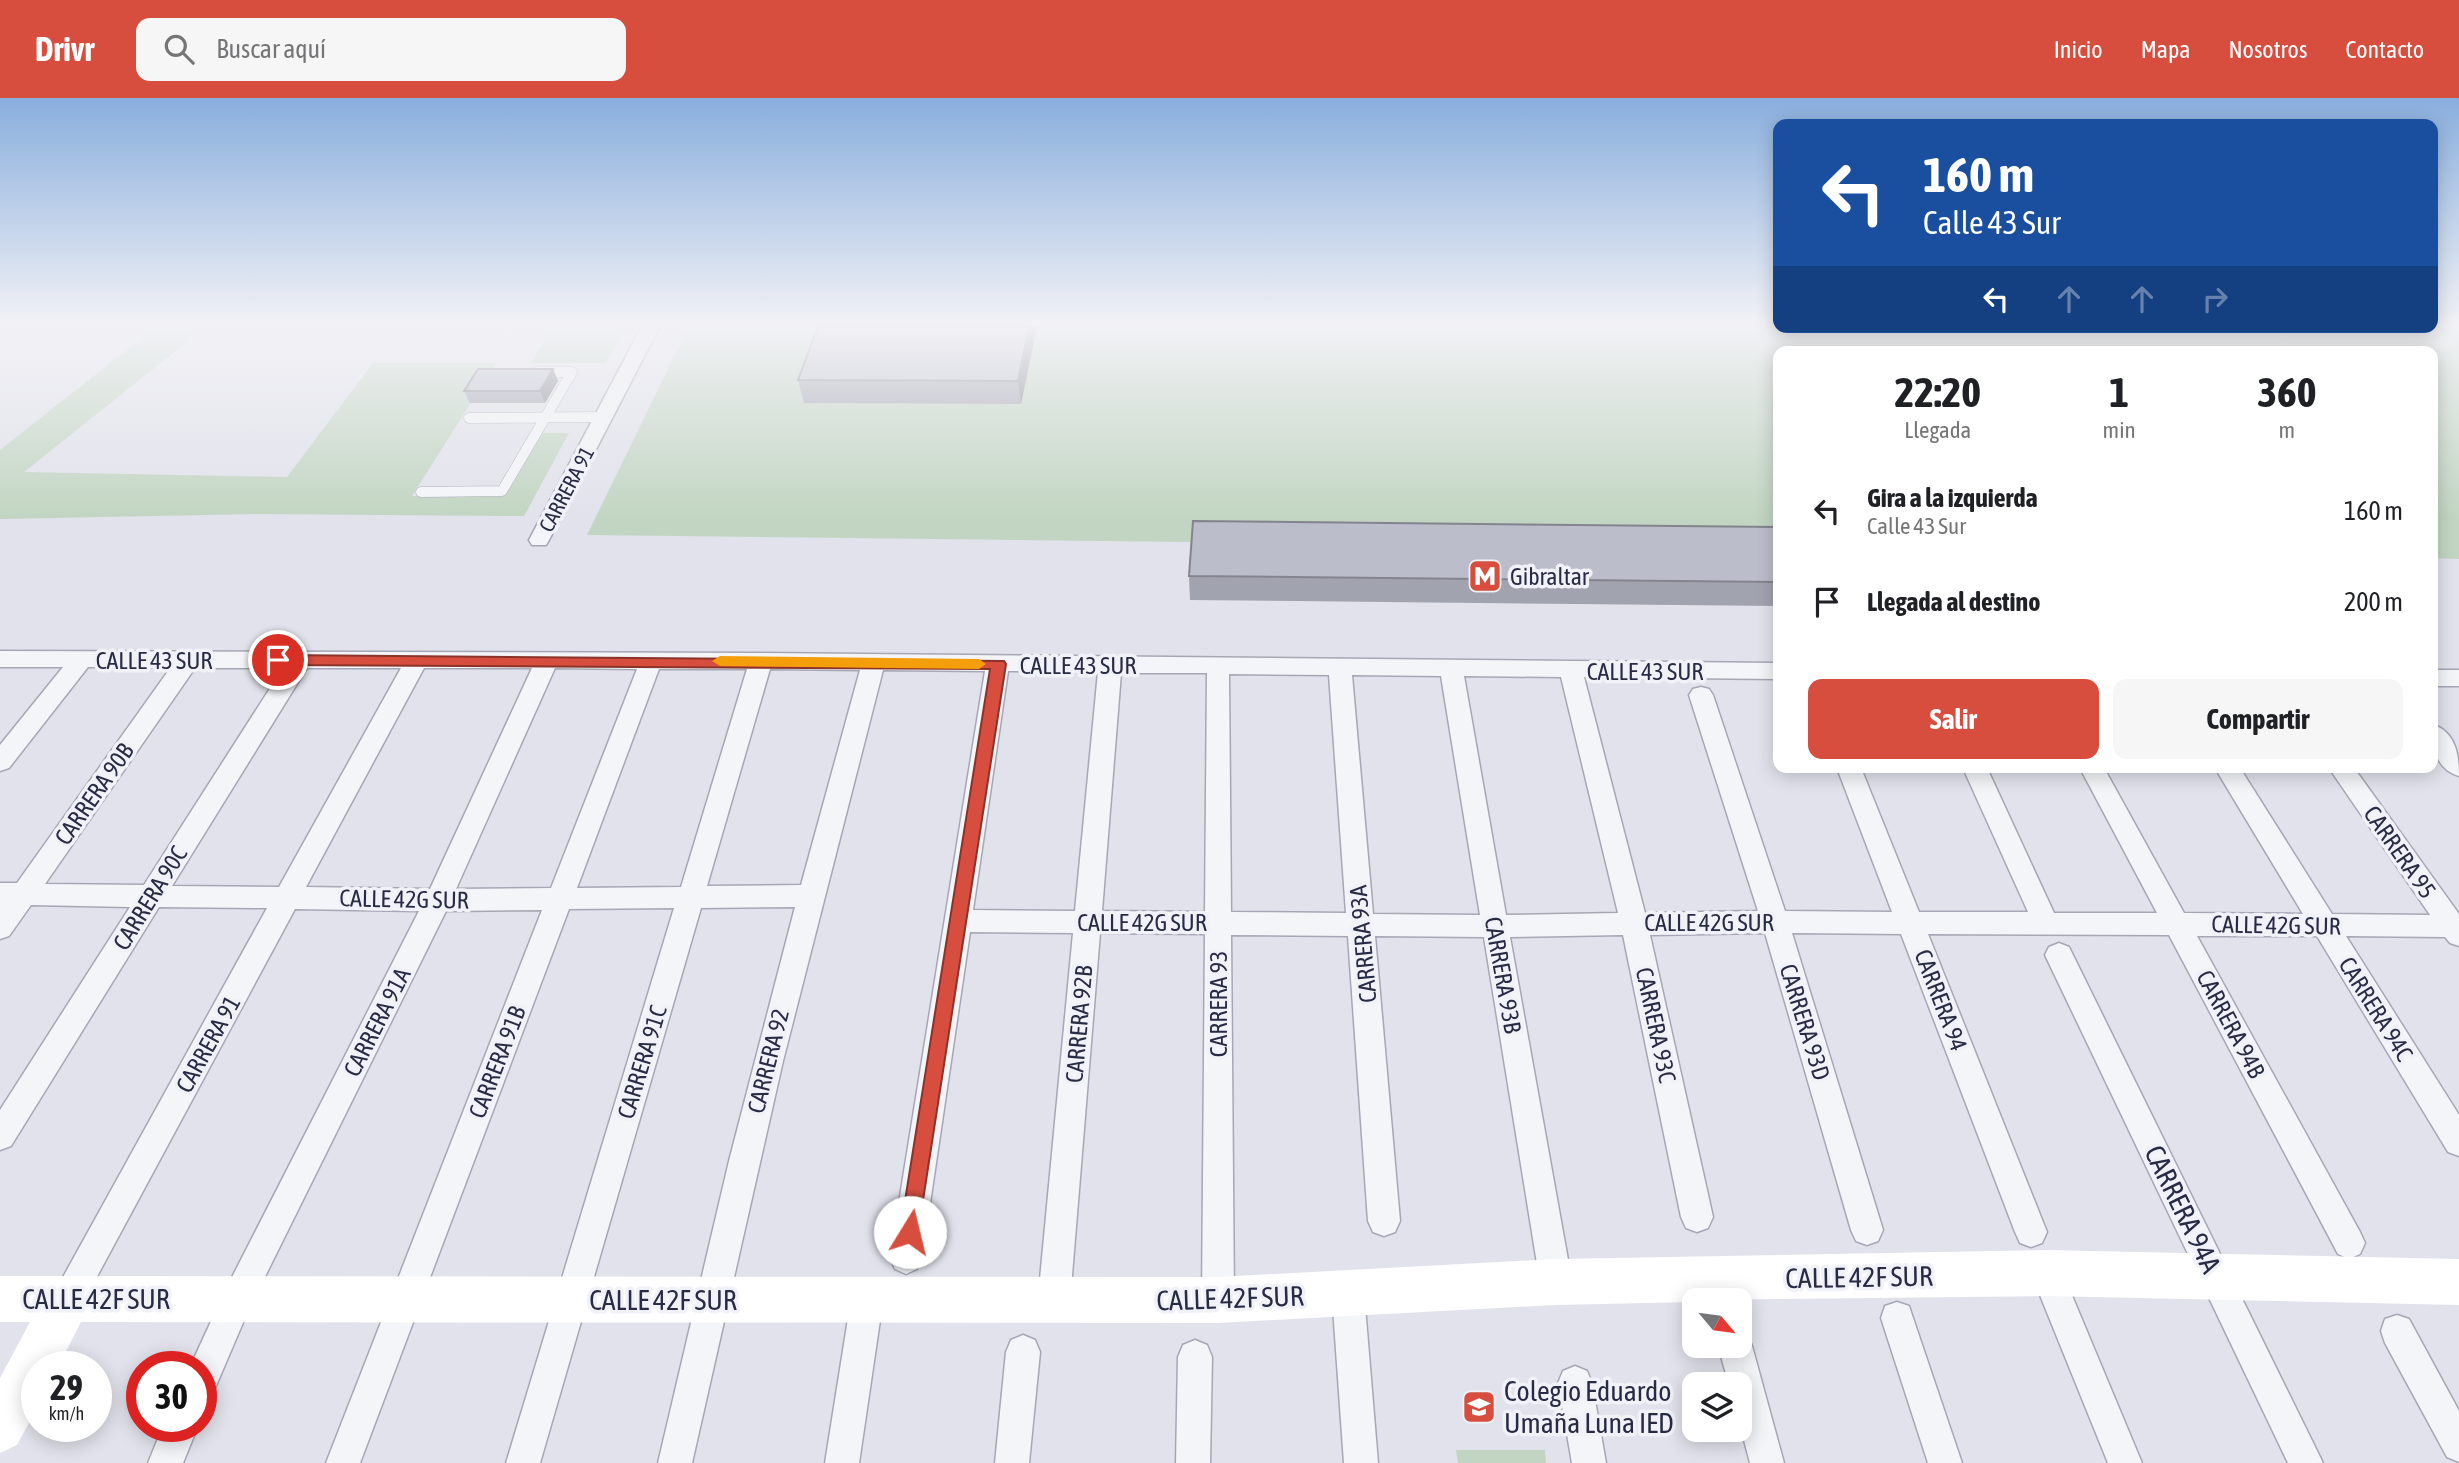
<!DOCTYPE html>
<html lang="es">
<head>
<meta charset="utf-8">
<style>
	:root { --surface:#fff; --page:#f6f6f6; --text:#202124; --muted:#757577; --accent:#d74e3f }
	body { margin:0; font-family:"Asap Condensed",sans-serif; background:var(--page); color:var(--text); height:100vh; display:flex; flex-direction:column; font-size:26px; white-space:nowrap }
	* { box-sizing:border-box; margin:0 }
	p { font-size:23px; color:var(--muted) }
	.icon { flex:none; width:38px; height:38px; fill:none; stroke:currentColor; stroke-width:2; stroke-linecap:round; stroke-linejoin:round }
	.map { position:relative; flex:1; overflow:hidden }
	.details { position:absolute; left:1773px; top:248px; width:665px; height:427px; display:flex; flex-direction:column; background:var(--surface); border-radius:14px; box-shadow:0 4px 18px #0003 }
	.details>* { flex:none }
	.banner { position:absolute; left:1773px; top:21px; width:665px; height:214px; border-radius:14px; box-shadow:0 4px 18px #0003; background:#1a4fa0; color:#fff; overflow:hidden }
	.needle { width:46px; rotate:119deg }
	.tools { position:absolute; left:1682px; top:1190px; display:grid; gap:14px }
	.tools a { display:grid; place-items:center; width:70px; height:70px; border-radius:14px; background:var(--surface); box-shadow:0 4px 18px #0003; font-size:35px }
	.speed { position:absolute; left:21px; top:1253px; display:flex; gap:14px; font-size:35px; font-weight:700; text-align:center }
	.speed>* { display:grid; place-content:center; width:91px; height:91px; border-radius:50%; background:var(--surface); box-shadow:0 4px 18px #0003; line-height:1 }
	.speed small { font-size:18px; font-weight:400 }
	.speed .limit { border:10px solid #d22; background:#fff; color:#111 }
	.pin { position:absolute; display:grid; place-items:center; width:60px; height:60px; color:#fff; margin:-30px; border:4px solid #fff; border-radius:50%; box-shadow:0 2px 7px #0007 }
	.me { position:absolute; width:77px; margin:-38px; rotate:9deg; stroke-linejoin:round; filter:drop-shadow(0 0 5px #0008) }
	.turn { display:flex; align-items:center; gap:24px; height:147px; padding:0 35px; font-size:32px }
	.turn .icon { width:91px; height:91px; stroke-width:2.5 }
	.turn b { display:block; font-size:49px; line-height:60px }
	.lanes { display:flex; align-items:center; height:66px; padding:0 35px; background:#0003; justify-content:center; gap:35px; direction:ltr }
	.lanes .off { opacity:.35 }
	.eta { display:flex; justify-content:space-evenly; align-items:center; height:119px; text-align:center }
	.eta b { font-size:42px; font-weight:700; line-height:49px }
	.action { display:flex; gap:14px; margin-top:auto; padding:14px 35px }
	.action a { flex:1; height:80px; border-radius:14px; background:var(--accent); color:#fff; font-size:28px; font-weight:700; line-height:80px; text-align:center }
	.action a+a { background:var(--page); color:var(--text) }
	ul { padding:0; list-style:none }
	li { display:flex; align-items:center; gap:21px; height:91px; padding:0 35px }
	li div { flex:1 }
	li b { display:block; font-size:26px }
	li em { font-style:normal }
	header { display:flex; align-items:center; gap:42px; box-sizing:border-box; height:98px; padding:0 35px; background:var(--accent); color:#fff }
	header strong { font-size:33px }
	nav { display:flex; gap:38px; margin-inline-start:auto; font-size:24px }
	.search { width:490px; height:63px; background:var(--page); display:flex; align-items:center; gap:18px; box-sizing:border-box; padding:0 24px; border-radius:14px; color:var(--muted); font-size:26px }
	.map>svg:first-child { display:block }
	.green { fill:#c2d5c2 }
	.lines { fill:none; stroke-linecap:round; stroke-linejoin:round }
	.lane-casing { stroke:#a6a7b6; stroke-width:11 }
	.street-casing { stroke:#a6a7b6; stroke-width:3 }
	.lane { stroke:#f4f5f9; stroke-width:10 }
	.street { fill:#f4f5f9; fill-rule:evenodd }
	.secondary { fill:#fff; fill-rule:evenodd }
	.wall { fill:#a1a3af }
	.shaded-wall { fill:#83848e }
	.building { fill:#bbbdcb; stroke:#83848e; stroke-width:2 }
	.route { fill:#d74e3f; stroke:#8c3329; stroke-width:2 }
	.slow { fill:#f59e0b }
	.labels { text-anchor:middle; dominant-baseline:central; stroke-width:7; stroke-linejoin:round; paint-order:stroke }
	.far-street-label { font-size:21px; fill:#282b44; stroke:#f1f2f8 }
	.poi-label { font-size:24px; fill:#282b44; stroke:#f1f2f8; text-anchor:start }
	.street-label { font-size:24px; fill:#282b44; stroke:#f1f2f8 }
	.near-street-label { font-size:28px; fill:#282b44; stroke:#f1f2f8 }
	.near-poi-label { font-size:28px; fill:#282b44; stroke:#f1f2f8; text-anchor:start }
</style>
</head>
<body>
<header>
<strong>Drivr</strong>
<div class="search"><svg class="icon" aria-label="search" viewBox="0 0 24 24"><circle cx="10" cy="10" r="6"/><path d="M15 15l6 6"/></svg>Buscar aquí</div>
<nav><a>Inicio</a><a>Mapa</a><a>Nosotros</a><a>Contacto</a></nav>
</header>
<div class="map">
<svg width="2459" height="1365" viewBox="0 0 2459 1365">
	<rect width="100%" height="100%" fill="#e1e2eb"/>
	<!-- green -->
	<path class="green" d="M157,228H207L24,374L287,379L373,265H496L412,398H505L541,335H569L524,418L259,416L0,421V352Z
		M553,228H626L606,265H531Z
		M689,228H2459V461L2433,460L2432,254H1778V451L587,437Z
		M1456,1352H1545L1546,1365H1458Z"/>
	<g class="lines">
		<defs>
			<path id="lane" d="M469,320L604,319
				M421,394L502,393L572,274H538"/>
			<path id="street" d="M642,228H660L549,442L546,447H532L529,442Z
				M0,553L761,555L1778,565V581L1584,579L1645,815L1758,813L1689,597L1693,591L1701,589L1709,591L1713,597L1785,813L1892,814L1837,670H1861L1919,814H2028L1963,670H1987L2054,815H2157L2080,670H2104L2184,815L2303,816L2215,670H2240L2332,816L2430,817L2329,670H2354L2459,816V848L2450,845L2445,839L2346,838L2459,1017V1058L2448,1054L2317,838H2197L2360,1134L2365,1145L2360,1156L2349,1161L2338,1156L2169,837L1928,836L2047,1134L2042,1145L2031,1149L2020,1145L2015,1134L1901,836L1792,835L1883,1132L1878,1143L1867,1147L1856,1143L1851,1132L1765,835L1650,837L1713,1119L1708,1130L1697,1134L1686,1130L1681,1119L1623,837L1510,839L1572,1184L1567,1195L1556,1200L1545,1195L1540,1184L1484,839L1375,838L1400,1123L1395,1134L1384,1138L1373,1134L1368,1123L1348,838L1231,837L1234,1202L1229,1213L1218,1218L1207,1213L1202,1202L1205,836L1100,835L1070,1202L1065,1213L1054,1218L1043,1213L1038,1202L1073,835L970,834L922,1160L917,1171L906,1176L895,1171L890,1160L985,573L883,572L783,963L692,1365H658L729,1063L795,809L701,810L540,1365H506L674,810L569,811L360,1365H326L542,812L446,813L248,1213L213,1295L201,1300V1269H190L226,1191L419,813L295,811L79,1212L68,1217L57,1212L52,1201L57,1190L267,810L159,809L11,1048L0,1052V1012L130,809L31,807L9,838L0,841V785H17L171,569H88L9,670L0,673V647L63,569H0ZM195,570H283L144,787L45,786ZM307,570H401L279,789L172,788ZM424,570H532L430,791L306,789ZM555,570L637,571L551,790L456,791ZM659,571H747L681,789L577,790ZM770,571L860,572L801,787L707,788ZM1008,573L1098,574L1075,813L973,812ZM1121,575H1207L1205,814L1102,813ZM1229,576L1329,577L1346,815L1231,814ZM1352,577L1441,578L1480,817L1373,816ZM1464,578L1561,579L1618,815L1506,817Z
				M2432,572H2459V588H2432Z
				M2432,626C2456,634 2459,657 2459,678C2435,671 2432,648 2432,626Z
				M2059,845L2069,849L2323,1365H2288L2045,857L2049,849Z
				M2047,1159L2058,1164L2142,1365H2108L2031,1175L2036,1164Z
				M1348,1180L1359,1185L1364,1196L1378,1365H1344L1332,1196L1337,1185Z
				M867,1186L878,1191L883,1202L859,1365H825L851,1202L856,1191Z
				M1897,1204L1909,1208L1913,1220L1962,1365H1928L1881,1220L1885,1208Z
				M2397,1217L2409,1221L2459,1313V1364L2447,1359L2385,1245L2381,1233L2385,1221Z
				M1740,1233L1747,1236L1752,1248L1784,1365H1750L1740,1327V1286H1729L1718,1248H1740Z
				M1023,1237L1035,1242L1040,1254L1029,1365H995L1006,1254L1011,1242Z
				M1195,1242L1207,1247L1212,1259L1210,1365H1176L1178,1259L1183,1247Z
				M1575,1268L1587,1273L1592,1285L1606,1365H1572L1558,1285L1563,1273Z
				M163,1328H198L183,1365H148Z"/>
		</defs>
		<!-- lane casing -->
		<use href="#lane" class="lane-casing"/>
		<!-- street casing -->
		<use href="#street" class="street-casing"/>
		<!-- lane -->
		<use href="#lane" class="lane"/>
		<!-- street -->
		<use href="#street" class="street"/>
		<!-- secondary -->
		<path class="secondary" d="M2047,1152L2459,1161V1207L2047,1198L1694,1202V1204L1556,1207L1218,1225L81,1224L58,1269H37V1310L17,1347L0,1355V1280L30,1224H0V1178L1218,1179L1556,1161Z"/>
	</g>
	<!-- wall -->
	<path class="wall" d="M818,228H1037L1021,306L804,305L798,282Z
		M553,271L558,283L545,305H470L464,293Z
		M1778,429V508L1190,502L1189,478Z"/>
	<!-- shaded-wall -->
	<path class="shaded-wall" d="M1029,228H1037L1021,306L1018,283Z
		M553,271L558,283L545,305L540,293Z"/>
	<!-- building -->
	<path class="building" d="M818,228H1029L1018,283L798,282Z
		M478,271H553L540,293H464Z
		M1193,423L1778,429V484L1189,478Z"/>
	<!-- sky -->
	<linearGradient id="sky" x2="0" y2="1"><stop stop-color="#89aedd"/><stop offset="0.54" stop-color="#f2f2f6"/><stop offset="1" stop-color="#f2f2f6" stop-opacity="0"/></linearGradient>
	<rect width="2459" height="419" fill="url(#sky)"/>
	<!-- route -->
	<path class="route" d="M278,557L1004,563L1006,566L917,1141L910,1144L903,1141L900,1134L990,571L278,567L270,562Z"/>
	<!-- slow -->
	<path class="slow" d="M720,558L979,561L986,566L979,571L720,568L712,563Z"/>
	<!-- icons -->
	<defs>
		<symbol id="metro-square" viewBox="-11 -11 22 22"><rect x="-9" y="-9" width="18" height="18" rx="4" fill="#d74e3f" stroke="#f1f2f8"/><path d="M-5.5 5V-5H-3L0 0L3-5H5.5V5H3V-.5L0 4L-3-.5V5Z" fill="#fff"/></symbol>
		<symbol id="school-square" viewBox="-11 -11 22 22"><rect x="-9" y="-9" width="18" height="18" rx="4" fill="#d74e3f" stroke="#f1f2f8"/><path d="M0-5L7-2L0 1L-7-2ZM-4 1L0 2.5L4 1V4Q0 6-4 4Z" fill="#fff"/></symbol>
	</defs>
	<g fill-rule="evenodd">
		<use href="#metro-square" x="1466" y="459" width="38" height="38"/>
		<use href="#school-square" x="1460" y="1290" width="38" height="38"/>
	</g>
	<g class="labels">
		<!-- far-street labels -->
		<g class="far-street-label">
			<text transform="translate(566 391) rotate(-62)">CARRERA 91</text>
		</g>
		<!-- poi labels -->
		<g class="poi-label">
			<text x="1510" y="478">Gibraltar</text>
		</g>
		<!-- street labels -->
		<g class="street-label">
			<text x="154" y="562">CALLE 43 SUR</text>
			<text x="1078" y="567">CALLE 43 SUR</text>
			<text x="1645" y="573">CALLE 43 SUR</text>
			<text transform="translate(94 696) rotate(-55)">CARRERA 90B</text>
			<text transform="translate(2400 754) rotate(55)">CARRERA 95</text>
			<text transform="translate(150 800) rotate(-58)">CARRERA 90C</text>
			<text transform="translate(404 801) rotate(1)">CALLE 42G SUR</text>
			<text x="1142" y="824">CALLE 42G SUR</text>
			<text x="1709" y="824">CALLE 42G SUR</text>
			<text transform="translate(2276 827) rotate(1)">CALLE 42G SUR</text>
			<text transform="translate(1363 846) rotate(-95)">CARRERA 93A</text>
			<text transform="translate(1503 877) rotate(80)">CARRERA 93B</text>
			<text transform="translate(1941 902) rotate(69)">CARRERA 94</text>
			<text transform="translate(1218 906) rotate(-90)">CARRERA 93</text>
			<text transform="translate(2376 911) rotate(58)">CARRERA 94C</text>
			<text transform="translate(377 924) rotate(-63)">CARRERA 91A</text>
			<text transform="translate(1805 924) rotate(73)">CARRERA 93D</text>
			<text transform="translate(1079 926) rotate(-85)">CARRERA 92B</text>
			<text transform="translate(2231 926) rotate(62)">CARRERA 94B</text>
			<text transform="translate(1656 927) rotate(78)">CARRERA 93C</text>
			<text transform="translate(208 946) rotate(-61)">CARRERA 91</text>
			<text transform="translate(768 963) rotate(-76)">CARRERA 92</text>
			<text transform="translate(497 964) rotate(-69)">CARRERA 91B</text>
			<text transform="translate(642 964) rotate(-73)">CARRERA 91C</text>
		</g>
		<!-- near-street labels -->
		<g class="near-street-label">
			<text transform="translate(2183 1111) rotate(64)">CARRERA 94A</text>
			<text transform="translate(1859 1179) rotate(-1)">CALLE 42F SUR</text>
			<text transform="translate(1230 1200) rotate(-2)">CALLE 42F SUR</text>
			<text x="96" y="1201">CALLE 42F SUR</text>
			<text x="663" y="1202">CALLE 42F SUR</text>
		</g>
		<!-- near-poi labels -->
		<g class="near-poi-label">
			<text x="1504" y="1293">Colegio Eduardo<tspan x="1504" dy="32">Umaña Luna IED</tspan></text>
		</g>
	</g>
</svg>
<div class="tools">
<a><svg class="needle" viewBox="-14 -14 28 28"><path d="M0-13l5 13h-10z" fill="#e53935"/><path d="M0 13l5-13h-10z" fill="#757577"/></svg></a>
<a><svg class="icon" aria-label="layers" viewBox="0 0 24 24"><path d="M12 4l9 5-9 5-9-5zM3 14l9 5 9-5"/></svg></a>
</div>
<div class="speed"><div>29<small>km/h</small></div><div class="limit">30</div></div>
<div class="pin" style="left:278px;top:562px;background:#d93025"><svg class="icon" aria-label="arrive" viewBox="0 0 24 24"><path d="M6 21V4h12l-3 4 3 4H6"/></svg></div>
<svg class="me" style="left:910px;top:1134px" viewBox="-20 -20 40 40"><circle r="19" fill="#fff"/><path d="M0-13L10 11 0 6-10 11z" fill="#d74e3f"/></svg>
<div class="banner">
<div class="turn"><svg class="icon" aria-label="left" viewBox="0 0 24 24"><path d="M17 20v-9H6M10 6l-5 5 5 5"/></svg><div><b>160 m</b>Calle 43 Sur</div></div>
<div class="lanes"><svg class="icon" aria-label="left" viewBox="0 0 24 24"><path d="M17 20v-9H6M10 6l-5 5 5 5"/></svg><svg class="icon off" aria-label="ahead" viewBox="0 0 24 24"><path d="M12 20V5M6 11l6-6 6 6"/></svg><svg class="icon off" aria-label="ahead" viewBox="0 0 24 24"><path d="M12 20V5M6 11l6-6 6 6"/></svg><svg class="icon off" aria-label="right" viewBox="0 0 24 24"><path d="M7 20v-9h11M14 6l5 5-5 5"/></svg></div>
</div>
<section class="details">
<div class="eta">
<div><b>22:20</b><p>Llegada</p></div>
<div><b>1</b><p>min</p></div>
<div><b>360</b><p>m</p></div>
</div>
<ul>
<li><svg class="icon" aria-label="left" viewBox="0 0 24 24"><path d="M17 20v-9H6M10 6l-5 5 5 5"/></svg><div><b>Gira a la izquierda</b><p>Calle 43 Sur</p></div><em>160 m</em></li>
<li><svg class="icon" aria-label="arrive" viewBox="0 0 24 24"><path d="M6 21V4h12l-3 4 3 4H6"/></svg><div><b>Llegada al destino</b></div><em>200 m</em></li>
</ul>
<div class="action"><a>Salir</a><a>Compartir</a></div>
</section>
</div>
</body>
</html>
